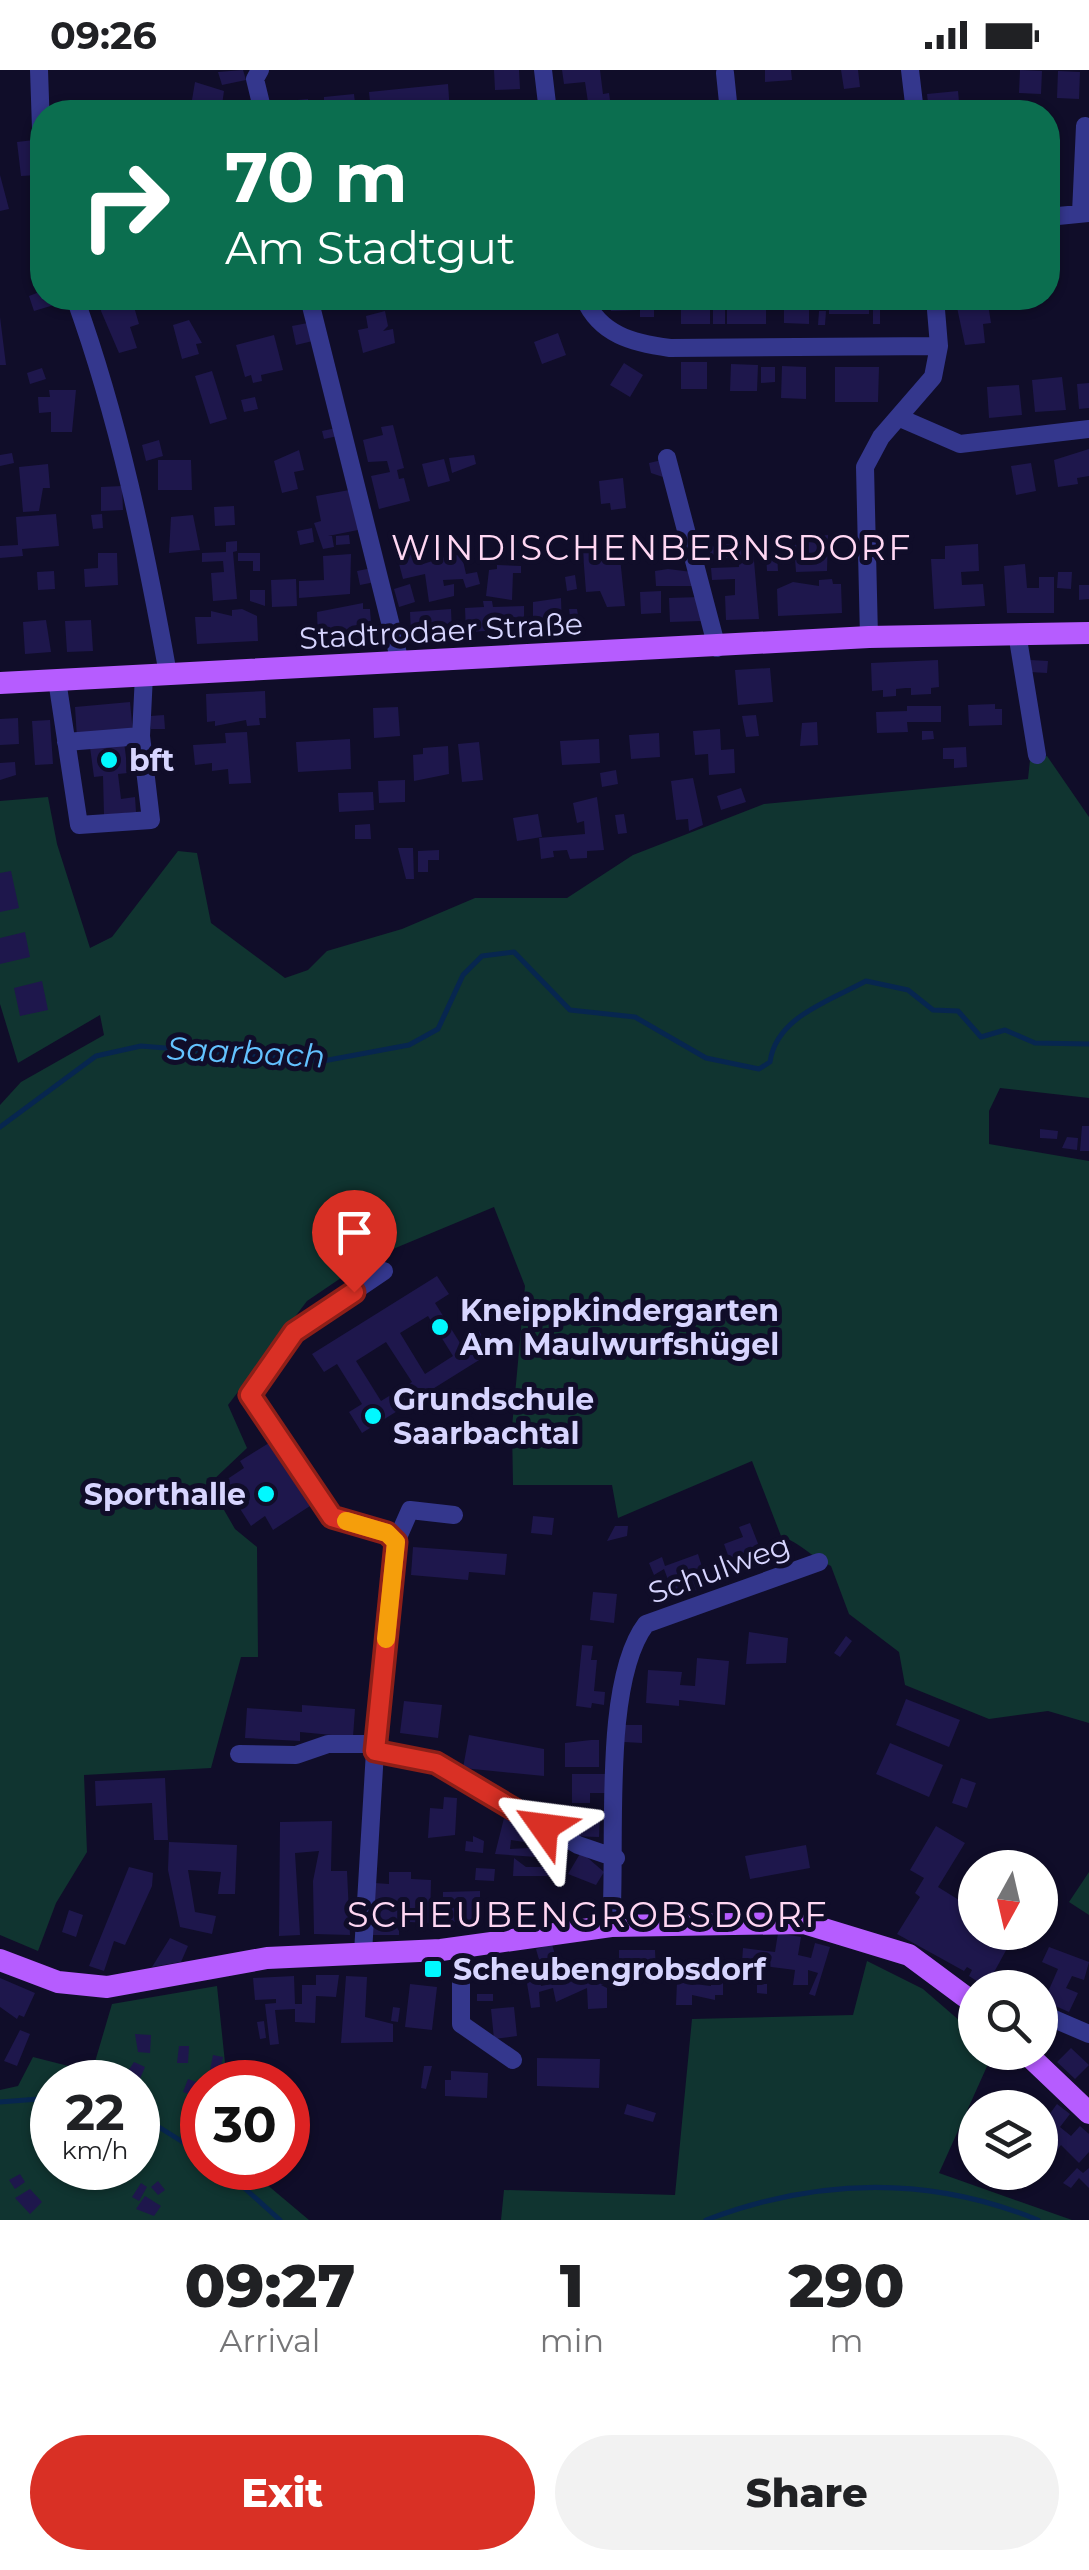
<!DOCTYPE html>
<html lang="en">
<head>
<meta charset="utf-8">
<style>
	:root { --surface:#fff; --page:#f2f2f2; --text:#202124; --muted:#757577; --accent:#d93025 }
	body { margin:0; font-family:Montserrat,sans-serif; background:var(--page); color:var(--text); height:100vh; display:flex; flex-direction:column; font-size:38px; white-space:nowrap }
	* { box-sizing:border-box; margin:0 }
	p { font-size:32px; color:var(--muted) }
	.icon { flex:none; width:55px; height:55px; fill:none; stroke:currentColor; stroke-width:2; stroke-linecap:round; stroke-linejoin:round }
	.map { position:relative; height:2150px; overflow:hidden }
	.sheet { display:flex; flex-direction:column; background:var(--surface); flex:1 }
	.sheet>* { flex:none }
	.hud { position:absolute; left:30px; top:30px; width:1030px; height:210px; border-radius:40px; box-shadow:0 2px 8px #0004; background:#0b6e4f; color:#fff; overflow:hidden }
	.needle { width:65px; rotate:188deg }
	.controls { position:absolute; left:958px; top:1780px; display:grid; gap:20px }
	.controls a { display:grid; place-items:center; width:100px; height:100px; border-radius:50%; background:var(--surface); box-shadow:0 2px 8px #0004; font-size:50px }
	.speed { position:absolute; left:30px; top:1990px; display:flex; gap:20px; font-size:50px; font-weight:700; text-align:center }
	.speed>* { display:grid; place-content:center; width:130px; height:130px; border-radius:50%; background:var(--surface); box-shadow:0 2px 8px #0004; line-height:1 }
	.speed small { font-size:25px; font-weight:400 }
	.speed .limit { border:15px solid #d22; background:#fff; color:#111 }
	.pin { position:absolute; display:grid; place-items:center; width:85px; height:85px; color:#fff; margin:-102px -42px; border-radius:50% 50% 50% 0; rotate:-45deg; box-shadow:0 0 10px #0007 }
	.pin .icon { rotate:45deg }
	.me { position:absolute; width:110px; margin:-55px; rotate:301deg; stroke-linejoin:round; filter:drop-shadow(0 0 8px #0008) }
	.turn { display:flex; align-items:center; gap:35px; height:210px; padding:0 30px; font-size:45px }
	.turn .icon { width:130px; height:130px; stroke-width:2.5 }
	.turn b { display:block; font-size:70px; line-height:85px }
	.eta { display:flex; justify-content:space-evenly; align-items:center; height:170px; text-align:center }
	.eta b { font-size:60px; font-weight:800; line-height:70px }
	.cta { display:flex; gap:20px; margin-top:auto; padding:20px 30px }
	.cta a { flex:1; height:115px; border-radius:60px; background:var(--accent); color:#fff; font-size:40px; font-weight:800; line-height:115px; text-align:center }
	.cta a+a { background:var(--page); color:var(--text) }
	.status { display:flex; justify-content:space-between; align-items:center; height:70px; padding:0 50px; background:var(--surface); direction:ltr }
	.status svg { height:28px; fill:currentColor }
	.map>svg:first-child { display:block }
	.green { fill:#103430; fill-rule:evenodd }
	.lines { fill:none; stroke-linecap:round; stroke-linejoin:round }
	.stream { stroke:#07264f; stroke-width:5 }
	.building { fill:#1e174c; fill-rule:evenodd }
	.minor { stroke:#34378d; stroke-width:18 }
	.major { stroke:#b65cff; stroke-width:22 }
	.route-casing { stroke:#8d1f18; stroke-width:25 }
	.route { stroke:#d93025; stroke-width:18 }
	.slow { stroke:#f59e0b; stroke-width:18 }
	.poi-dot { fill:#01f8ff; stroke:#100d29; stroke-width:4 }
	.labels { text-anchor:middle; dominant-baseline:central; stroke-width:10; stroke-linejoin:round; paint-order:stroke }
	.street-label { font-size:30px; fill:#d7d5ff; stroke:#100d29 }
	.poi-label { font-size:30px; font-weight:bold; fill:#d7d5ff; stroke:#100d29; text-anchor:start }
	.water-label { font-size:32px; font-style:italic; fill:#63c2ff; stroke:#100d29 }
	.quarter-label { font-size:35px; letter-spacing:2.5px; fill:#ffd7f3; stroke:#100d29 }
</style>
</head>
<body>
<div class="status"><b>09:26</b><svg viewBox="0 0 49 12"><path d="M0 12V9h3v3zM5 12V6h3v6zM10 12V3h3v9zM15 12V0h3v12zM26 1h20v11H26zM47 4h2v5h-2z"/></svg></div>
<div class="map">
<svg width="1089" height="2150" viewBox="0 0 1089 2150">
	<rect width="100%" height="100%" fill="#100d29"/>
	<!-- green -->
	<path class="green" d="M1047,686L1089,747V1028L1000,1018L989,1041V1074L1089,1091V1653L1048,1641L989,1649L905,1615L899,1582L849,1544L831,1496C811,1487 801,1473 781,1466L752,1391L618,1448L612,1415H513L512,1357L525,1216L494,1137L369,1189L307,1231L228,1335L247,1378L209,1414L235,1459L257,1477L258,1587H241L211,1698L84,1705L87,1782L56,1833L38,1881L0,1865V1035L21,1012L104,965L100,945L18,993L0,934V731L48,727L57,774L90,878L112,867L178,781L197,783L211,853L285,908L308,900L327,881L402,859L475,828H567L633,785L764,734L1028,709L1030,690Z
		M1089,1802V1845L1069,1832Z
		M867,1891L923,1919L975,1964V1982L993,1983L939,2103L1072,2150H501L504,2120L675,2125L692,1949L853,1945Z
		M217,1916L227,2012H202V2098H247L309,2150H0V2020L18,2016L33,1987L92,2002L112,1934ZM52,2012H138V2098H52Z"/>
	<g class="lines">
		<!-- stream -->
		<path class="stream" d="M0,1057L96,986L141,976L323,991L409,975L438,959L463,905L482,886L514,882L570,940L635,947L706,988L759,999L770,992C776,947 829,931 866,911L908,920L933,940L958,941L981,967L1005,960L1035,973L1089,974
			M0,2032L52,2028
			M138,2044L202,2084
			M222,2098L280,2150
			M706,2150C817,2108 928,2105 1038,2150"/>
	</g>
	<!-- building -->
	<path class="building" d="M243,0L246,10L222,15L218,2Z
		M494,0H519L520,19L495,20Z
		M562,0H600L603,24L609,23L610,30L588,32L585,12L564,14Z
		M765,0H791L792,10L765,12Z
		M841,0H858L860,17L844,19Z
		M1020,0L1042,1L1041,24L1019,23Z
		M1058,1L1080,2L1079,29L1057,28Z
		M195,12L224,21L221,42H190Z
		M448,14L450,42H371L369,22Z
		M958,21L960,42H929L927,24Z
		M354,24L356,42H277L276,32L308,29L309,35L324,33V27Z
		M530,34V42H487V36Z
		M34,70L39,105L21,106L17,72Z
		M1048,94L1060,95L1058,122H1048Z
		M0,105L9,139L0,141Z
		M42,221V228H63L64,232L34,241L29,226Z
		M114,228L121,233L132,230L139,254L130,257L137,278L119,283L101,241L102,231Z
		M335,228H363L364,233L338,237Z
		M523,228H544L545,236L524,238Z
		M611,228H654V247H640V240L611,241Z
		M681,228L710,230V254H681Z
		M735,228L766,230V254H727V239H735Z
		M829,228H869V244H829Z
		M955,228H987L991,253L983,254L985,273L965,275Z
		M784,229H809V254L784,253Z
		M873,236H880V254H873Z
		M713,239H725V254H713Z
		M385,241L388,256L383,261L393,259L395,273L363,283L358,260L368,258L366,246Z
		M819,241H826L825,255H818Z
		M0,247L6,295H0Z
		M189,250L202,273L196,274L199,284L182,289L173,255Z
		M313,252L317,270L296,275L292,256Z
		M558,263L566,285L542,294L534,272Z
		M274,265L283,300L261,305L262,311L253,313L251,305L245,307L236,275Z
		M681,292H707V319H681Z
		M624,293L643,305L630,327L610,315Z
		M731,294L758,295L757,321H730Z
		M782,296L806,297V329L781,328Z
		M761,297H775V312L761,313Z
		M835,297H879L878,332H835Z
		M42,298L46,309L30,314L27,303Z
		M212,301L227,349L210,354L195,306Z
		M1062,307L1066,340L1035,342L1032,310Z
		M1089,313V338L1079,339L1077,314Z
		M1019,315L1022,345L989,348L987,317Z
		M49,320H76L72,362H51V342L39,343L38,327H50Z
		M255,327L258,339L244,342L241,330Z
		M393,355L404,398L397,400L399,409L404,408L410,431L379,439L371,406L390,402L387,391L368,392L363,370L383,365L381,357Z
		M336,358L338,366L324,369L322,361Z
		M159,370L163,386L146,391L142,375Z
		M1089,379V406L1077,408L1078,414L1058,417L1054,390Z
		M299,380L304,400L294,402L298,419L282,423L274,391Z
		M12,383L14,393L0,396V385Z
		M474,385L476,394L452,403L449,388Z
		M444,389L450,411L428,417L422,394Z
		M158,390H191L192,420H158Z
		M662,390L666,408L651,403L649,393Z
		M1031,393L1036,421L1016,425L1011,396Z
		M48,394L50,418H43L39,441L23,442L19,397Z
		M623,408L626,438L611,440L610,433L601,434L599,411Z
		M122,416L123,440L101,441V417Z
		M355,419L363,459L328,466H332L334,477L323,479L314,453L321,451L316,426Z
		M234,436L235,455L215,456L214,437Z
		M56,444L59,476L22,479L23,486L0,488V476L18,475L16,447Z
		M102,444L103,458L93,459L91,445Z
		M193,445L200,480L169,483L171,447Z
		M312,458L314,472L300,475L297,461Z
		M349,465L350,474L336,475V466Z
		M828,465L827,501L796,502L794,475L806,474V467Z
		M534,468L536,476L524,478L523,470Z
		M237,471V481L233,482L237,529L213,531L211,503L224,502L223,491L202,492V483L226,482V472Z
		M730,474L731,480L753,479L759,549L726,550L725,526L735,525V509L712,510L711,498L739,497V487L726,488L722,480L721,475Z
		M978,474L979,501L961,502L962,515L983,514L985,536L934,539L931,489H945V476Z
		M701 483a8 8 0 1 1 16 0a8 8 0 1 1-16 0Z
		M619,478L625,536L607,537L600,521L586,522L583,483L592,482L593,492L605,491L604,479Z
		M419,481L423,494L461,482L466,504L477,502L480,514L466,518L463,509L443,510L444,516L454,514V526L429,532L425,504L403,509L397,486Z
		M98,483H117L118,515L85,517L84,499L98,498Z
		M238,483H260V501H253V491H238Z
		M351,484L350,524L299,528V511L324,510L323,486Z
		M766,484H777L778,501H767Z
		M1025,494L1027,518H1039V507H1054V543H1007L1004,496Z
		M497,495L521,496V503H513L512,530L486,526L489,500L497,499Z
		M372,498L375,512L360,515L357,501Z
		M668,499L692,502L697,516H656L655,501Z
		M54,501L55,519L38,520L37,502Z
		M1058,502H1072L1071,519L1057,518Z
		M575,505L577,519L567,521L565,507Z
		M296,509L297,536L272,537L271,510Z
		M832,509L833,514H841L842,543L778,546L777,519L793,512L819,516V510Z
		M410,514L415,532L399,537L394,519Z
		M1079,515H1089V529L1079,530Z
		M250,520H265V536L250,531Z
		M661,521V543L641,544L640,522Z
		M700,527L701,551L670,552L669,528Z
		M561,528L562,559L533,556V532Z
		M483,531H492L493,537L524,536V559L466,562L465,538L484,537Z
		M363,533V539H370L372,567L318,569L317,542Z
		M242,539L257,546L258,571L197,574L195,547H211V541L232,546V540Z
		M451,539L452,562L411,564L410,542Z
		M569,539H577L579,552L571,553Z
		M46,550L51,582L25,584L23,552Z
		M91,550L93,581L67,582L65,551Z
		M938,590L939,617L931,618V624L911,625V618H906L896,619V626L883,627V620L872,621L871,593Z
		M1030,590L1048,591L1047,603L1030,602Z
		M770,598L773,632L738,635L735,600Z
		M265,621L266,648H259L260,655L247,656L246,650L215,656V651L207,652L206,624Z
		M130,632L133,663L77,668L75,637Z
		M995,634V639H1002V655L969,656L968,635Z
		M907,636H941V652H907L908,662L877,663L876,642L907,641Z
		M398,637L400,666L374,668L373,638Z
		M164,645L165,659H151L150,646Z
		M756,645L759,666L746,667L742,646Z
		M18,648L19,674L0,675V649Z
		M50,650L53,694L35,695L32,651Z
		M817,652L818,675L800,676L802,653Z
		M720,659L721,680L734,679L735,703L709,705L708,684L695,685L693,661Z
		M922,661H933L934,669L922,670Z
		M247,662L251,713L229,714L228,699L212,701V693L195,695L193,675L226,673L225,663Z
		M659,663L660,687L631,689L629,665Z
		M350,669L351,699L298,702L296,672Z
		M599,669L600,693L562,695L560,671Z
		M124,672L128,703L118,704L121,729L135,727L136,742L104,745L103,706L94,707L90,677Z
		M479,672L483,710L462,712L458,674Z
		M448,676L449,704L414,711L413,685L423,684V678Z
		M966,677L967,697L954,698V689H943V678Z
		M15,692L16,705L0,710V693Z
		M616,700L618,714L602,717L600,703Z
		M693,708L703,755L689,761L688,749L676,750L671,711Z
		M405,710V732L379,733L378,711Z
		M741,718L746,732L721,740L717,726Z
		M373,722L374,740L339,742L338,723Z
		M597,727L604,780L587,781V788L570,789L567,780L553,781L554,787L541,789L539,768L585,764L584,751L577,753L573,733Z
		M538,744L542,767L517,771L513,748Z
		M624,744L627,763L618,764L615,745Z
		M370,754L371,769H355V755Z
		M398,778H413L414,809H406Z
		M439,780V790H428V802H418V781Z
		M11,801L19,838L0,842V803Z
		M25,862L30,887L0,894V868Z
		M42,911L48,940L20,946L14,918Z
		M1082,1056H1089V1081H1080Z
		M1040,1059L1058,1061L1057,1069L1040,1068Z
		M1067,1067L1078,1068L1077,1080L1062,1078Z
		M437,1206L449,1224L435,1233L460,1273L479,1261L492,1282L362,1363L349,1342L362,1334L337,1294L324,1302L312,1284ZM428,1246L453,1286L425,1304L400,1263ZM386,1272L412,1312L381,1331L356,1291Z
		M269,1373L310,1436L273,1460L265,1446L251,1456L223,1412L244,1398L240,1391Z
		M533,1446L554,1448L552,1465L531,1463Z
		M750,1453L766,1494L735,1505L724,1474L743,1467L739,1457Z
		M615,1456H628L627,1466L607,1471Z
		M413,1477L507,1484L505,1505L469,1502L468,1510L411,1505Z
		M698,1484L708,1516L675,1528L664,1499L654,1505L649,1493L662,1487L665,1496Z
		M593,1522L617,1524L614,1553L590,1550Z
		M749,1562L788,1568L786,1593L746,1594Z
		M846,1566L852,1571L840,1587L834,1583Z
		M582,1575L593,1576L591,1590H597L594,1621L605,1622L604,1635L592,1633L591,1638L576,1636Z
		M697,1588L729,1591L725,1635L679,1630V1636L646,1633L648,1600L682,1602L680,1615L695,1616Z
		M906,1629L960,1650L949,1677L896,1655Z
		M404,1631L442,1635L438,1668L400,1663Z
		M302,1635L355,1639L353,1667L300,1662V1671L245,1668L247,1638L302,1642Z
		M625,1655H642V1673L624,1672Z
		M469,1665L544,1679V1706L463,1698Z
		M591,1670H599V1697H565V1673Z
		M890,1673L943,1695L929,1727L876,1704Z
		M572,1704H606L607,1723H590V1733H572Z
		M165,1708L168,1770H154L152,1733L96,1736L95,1711Z
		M961,1708L976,1713L967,1738L952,1733Z
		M444,1727L457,1728L455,1765L428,1768L430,1738L443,1739Z
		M580,1738L600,1743L599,1767L570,1766L571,1743H580Z
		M504,1748L528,1755L524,1772L511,1770L510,1779L546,1777V1771L568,1776L559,1806H513L514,1788L526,1797H551V1788L495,1784Z
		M332,1751L331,1801H347L350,1865L314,1864L313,1811L319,1781L295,1783L300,1865L279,1866L280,1752Z
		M936,1756L965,1773L938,1817L975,1840V1862H1016L986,1917L969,1906L972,1900L967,1897L964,1901L897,1864L920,1827L915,1823L924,1808L910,1800Z
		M473,1766L484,1771L483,1783L465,1781L466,1771L473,1772Z
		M169,1772L237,1775L235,1824H218L221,1802L188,1800L195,1842L216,1846L212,1864L180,1857L168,1800Z
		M806,1775L810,1798L750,1809L745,1786Z
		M581,1782L604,1802L596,1815L568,1804Z
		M129,1797L153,1803L152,1816L125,1875L114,1871L104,1901L89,1896Z
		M476,1798L495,1799L494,1811L475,1810Z
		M389,1802H411V1809L431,1810L430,1853L410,1852V1846H399V1865H373L374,1813L389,1814Z
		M480,1821V1852L443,1853V1822Z
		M69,1840L83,1845L76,1867L62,1862Z
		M778,1863L801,1867L798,1885L811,1888L815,1873L830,1877L815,1926L809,1924L818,1903L808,1900V1915H793L795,1900L742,1893L743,1878L775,1882Z
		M170,1868L188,1876L181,1892L152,1897Z
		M552,1874L561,1906L582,1901L581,1893L608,1891L610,1915H601L607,1918V1938L588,1939L587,1918L556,1932L553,1918L539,1922L540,1937L531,1938L526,1907L538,1904L541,1916L546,1915L536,1879Z
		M1049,1877L1089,1892L1084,1910L1072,1906L1066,1918L1078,1923L1069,1942L1044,1931L1058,1899L1042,1892Z
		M619,1880H655L656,1904L641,1905V1913H629V1904L619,1905Z
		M711,1903H723V1925H715V1930L692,1925V1935H676L677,1912L711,1916Z
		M316,1905H339L336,1927L316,1926L315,1953L295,1952V1939L275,1940L279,1974L270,1975L265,1934L276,1933V1929L255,1930L253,1908L294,1906L295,1934H302V1915H316Z
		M346,1906L367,1907L365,1947L393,1954V1972L341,1973Z
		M0,1908L35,1923L24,1947L19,1945L17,1949L0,1937Z
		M410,1914L437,1917L432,1960L405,1957Z
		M757,1914H767V1924L757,1923Z
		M477,1924H493V1931H477Z
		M393,1937L400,1938L398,1952L391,1951Z
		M514,1937L517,1966L494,1969L491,1939Z
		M264,1951L266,1968L260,1969L257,1952Z
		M20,1960L30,1964L17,1996L4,1991Z
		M135,1964L151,1965L150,1983L138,1982Z
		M179,1976H189L188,1993H177Z
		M1071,1978L1089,1995L1075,2009L1057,1992Z
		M213,1985L223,1987L220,2002L210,2000Z
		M537,1988L600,1989L599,2018L537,2016Z
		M134,1992L145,1997L139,2011L125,2006Z
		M424,1996H432L426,2019L421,2018Z
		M451,2001L488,2003L487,2028L445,2026V2010H451Z
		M188,2009L199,2013L195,2026L183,2022Z
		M627,2034L656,2043L653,2052L624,2044Z
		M1057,2034L1070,2044L1060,2057L1071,2066L1080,2056L1089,2064V2082L1079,2093L1061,2075L1040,2103V2057Z
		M1077,2098L1083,2103L1089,2098V2118L1079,2108L1071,2118L1063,2113Z
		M20,2104L25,2112L15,2119L9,2110Z
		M158,2111L165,2120L158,2125L151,2117Z
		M141,2113L147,2117L139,2131L132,2127Z
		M30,2119L42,2132L30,2144L15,2128Z
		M145,2126L161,2136L154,2146L136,2139Z"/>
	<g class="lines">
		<!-- minor -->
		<path class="minor" d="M39,0L42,88
			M260,0L255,9L263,42
			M543,0L548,42
			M910,0L915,42
			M725,3L729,42
			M1081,143L1085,56
			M1048,147L1089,143
			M75,228C119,350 145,476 168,604
			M309,228L400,592
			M584,228C600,265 633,273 670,278L939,276
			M900,348L960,374L1089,359
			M667,388L717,578
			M1017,563L1037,685
			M869,567L865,397L881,367L933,307L939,276L935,228
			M57,610L79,755L151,750L141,666L144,605
			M66,672L141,666
			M384,1201L294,1262L249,1325L332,1447L387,1463L396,1472
			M375,1681L437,1693L578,1775L616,1788
			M239,1684L296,1685L328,1674H376
			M611,1856C617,1778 601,1613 646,1554L819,1492
			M461,1878V1954L513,1990
			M363,1883L375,1681L396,1472L410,1440L454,1445
			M1040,1943L1089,1964"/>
		<!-- major -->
		<path class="major" d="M0,613L869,567L1089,563
			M0,1890L58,1912L107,1917L267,1888L441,1880L611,1856L804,1853L909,1885L975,1934
			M1025,1982L1089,2043"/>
	</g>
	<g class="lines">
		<defs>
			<path id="route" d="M354,1222L294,1262L250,1325L332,1447L387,1463L396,1472L375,1681L436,1693L544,1757"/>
		</defs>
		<!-- route casing -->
		<use href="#route" class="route-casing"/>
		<!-- route -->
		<use href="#route" class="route"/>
		<!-- slow -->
		<path class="slow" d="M346,1451L387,1463L396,1472L386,1569"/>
	</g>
	<!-- markers -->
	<g class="poi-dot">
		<circle cx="109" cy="690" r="10"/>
		<circle cx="440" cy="1257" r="10"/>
		<circle cx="373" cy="1346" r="10"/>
		<circle cx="266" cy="1424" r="10"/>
		<rect x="423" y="1889" width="20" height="20" rx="5"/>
	</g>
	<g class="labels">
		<!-- street labels -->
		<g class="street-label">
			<text transform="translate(441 561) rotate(-3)">Stadtrodaer Straße</text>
			<text transform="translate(719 1499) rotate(-20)">Schulweg</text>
		</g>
		<!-- poi labels -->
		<g class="poi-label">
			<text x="129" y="690">bft</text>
			<text x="460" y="1240">Kneippkindergarten<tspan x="460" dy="34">Am Maulwurfshügel</tspan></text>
			<text x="393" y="1329">Grundschule<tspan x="393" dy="34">Saarbachtal</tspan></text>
			<text x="246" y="1424" text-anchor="end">Sporthalle</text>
			<text x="453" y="1899">Scheubengrobsdorf</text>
		</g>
		<!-- water labels -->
		<g class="water-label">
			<text transform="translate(246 982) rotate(3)">Saarbach</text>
		</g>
		<!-- quarter labels -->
		<g class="quarter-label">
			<text x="652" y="477">WINDISCHENBERNSDORF</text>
			<text x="588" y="1844">SCHEUBENGROBSDORF</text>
		</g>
	</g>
</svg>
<div class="controls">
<a><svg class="needle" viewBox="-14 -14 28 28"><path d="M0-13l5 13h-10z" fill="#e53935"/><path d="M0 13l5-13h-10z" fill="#757577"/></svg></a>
<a><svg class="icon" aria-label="search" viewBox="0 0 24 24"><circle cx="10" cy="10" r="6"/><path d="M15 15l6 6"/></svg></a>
<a><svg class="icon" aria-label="layers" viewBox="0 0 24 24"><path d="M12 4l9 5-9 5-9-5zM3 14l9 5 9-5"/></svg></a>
</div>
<div class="speed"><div>22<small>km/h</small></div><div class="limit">30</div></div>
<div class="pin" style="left:354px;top:1222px;background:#d93025"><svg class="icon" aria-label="arrive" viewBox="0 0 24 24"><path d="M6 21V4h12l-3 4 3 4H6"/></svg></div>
<svg class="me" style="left:544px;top:1757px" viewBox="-20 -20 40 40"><path d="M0-17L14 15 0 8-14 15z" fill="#d93025" stroke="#fff" stroke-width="4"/></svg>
<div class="hud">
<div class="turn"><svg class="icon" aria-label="right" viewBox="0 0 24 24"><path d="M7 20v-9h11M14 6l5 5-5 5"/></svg><div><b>70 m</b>Am Stadtgut</div></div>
</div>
</div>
<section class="sheet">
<div class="eta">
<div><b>09:27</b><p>Arrival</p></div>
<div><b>1</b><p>min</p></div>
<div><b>290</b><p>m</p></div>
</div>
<div class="cta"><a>Exit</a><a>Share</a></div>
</section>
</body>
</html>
